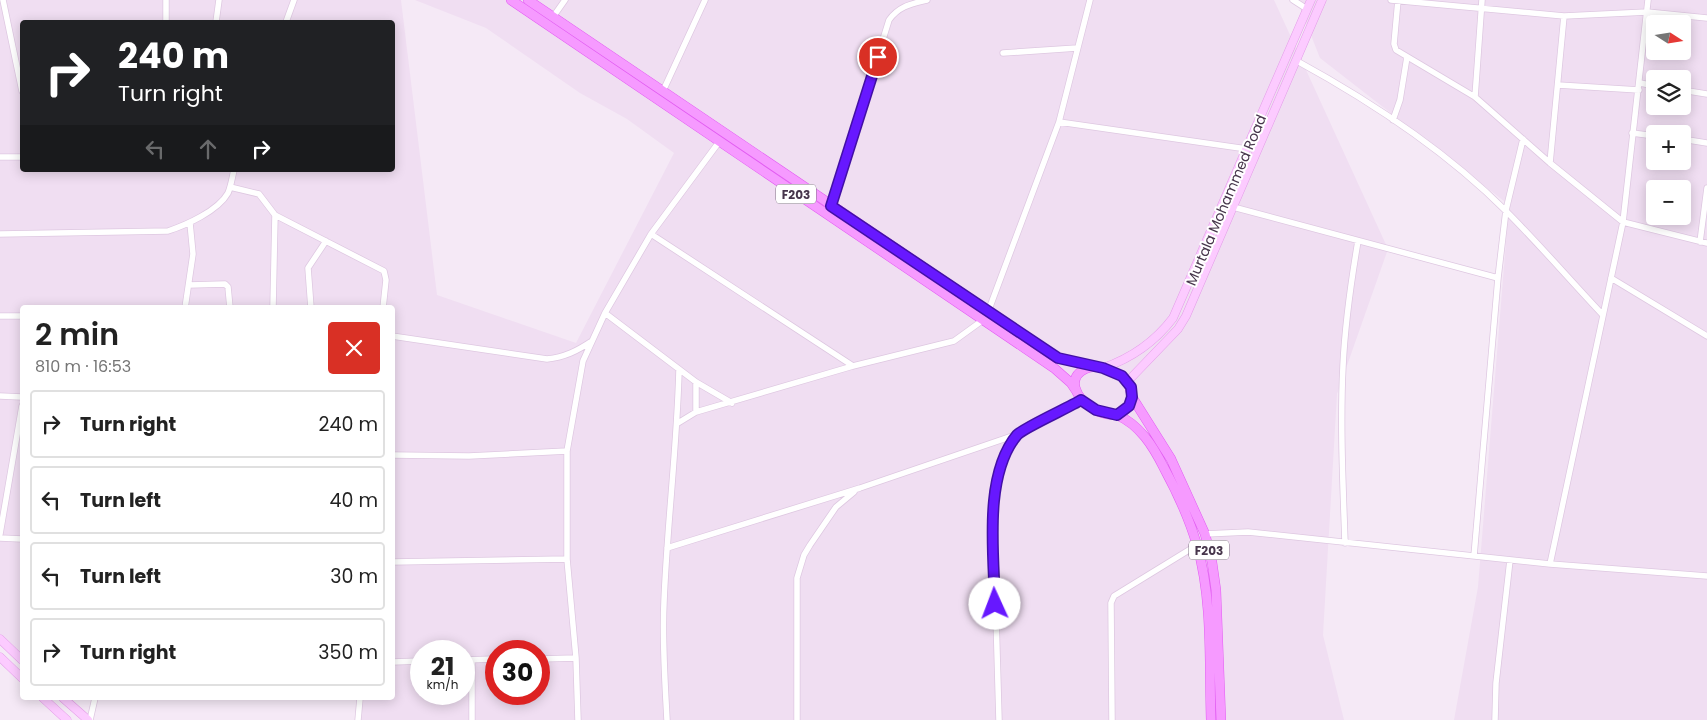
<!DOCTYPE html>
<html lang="en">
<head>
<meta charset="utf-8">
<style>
	:root { --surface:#fff; --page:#f2f2f2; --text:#222; --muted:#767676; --line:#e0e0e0 }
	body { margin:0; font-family:Poppins,sans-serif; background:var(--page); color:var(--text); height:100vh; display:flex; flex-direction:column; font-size:19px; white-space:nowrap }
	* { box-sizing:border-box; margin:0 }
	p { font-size:16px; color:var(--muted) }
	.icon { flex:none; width:28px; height:28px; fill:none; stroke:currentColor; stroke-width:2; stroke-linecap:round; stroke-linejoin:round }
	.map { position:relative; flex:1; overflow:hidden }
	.side { position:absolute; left:20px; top:305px; width:375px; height:395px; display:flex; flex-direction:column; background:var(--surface); border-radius:5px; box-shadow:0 2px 12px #0003 }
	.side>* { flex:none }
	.hud { position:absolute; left:20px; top:20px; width:375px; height:152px; border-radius:5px; box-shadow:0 2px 12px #0003; background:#202124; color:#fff; overflow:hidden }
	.needle { width:32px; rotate:102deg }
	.fabs { position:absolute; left:1646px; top:15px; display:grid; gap:10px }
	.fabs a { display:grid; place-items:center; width:45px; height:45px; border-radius:5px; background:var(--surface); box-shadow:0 2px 12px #0003; font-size:25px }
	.speed { position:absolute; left:410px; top:640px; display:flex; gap:10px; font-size:25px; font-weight:700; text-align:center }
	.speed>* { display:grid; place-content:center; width:65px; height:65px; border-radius:50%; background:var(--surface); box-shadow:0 2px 12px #0003; line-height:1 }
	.speed small { font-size:12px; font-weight:400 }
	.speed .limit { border:8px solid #d22; background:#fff; color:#111 }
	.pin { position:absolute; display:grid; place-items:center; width:42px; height:42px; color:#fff; margin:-21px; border:2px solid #fff; border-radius:50%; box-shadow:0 1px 5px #0007 }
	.me { position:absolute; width:55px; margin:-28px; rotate:358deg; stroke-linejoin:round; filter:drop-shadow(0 0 4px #0008) }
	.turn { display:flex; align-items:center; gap:18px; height:105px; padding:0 15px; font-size:22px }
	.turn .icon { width:65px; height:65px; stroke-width:2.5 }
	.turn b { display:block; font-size:35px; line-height:42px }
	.lanes { display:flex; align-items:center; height:48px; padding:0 15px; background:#0003; justify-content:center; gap:25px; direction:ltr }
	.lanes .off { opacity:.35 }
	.round { display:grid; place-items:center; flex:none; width:52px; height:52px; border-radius:5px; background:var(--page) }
	.head { display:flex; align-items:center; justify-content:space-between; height:85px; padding:0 15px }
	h1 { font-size:30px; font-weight:600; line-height:38px }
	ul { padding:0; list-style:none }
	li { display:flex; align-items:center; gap:15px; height:68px; margin:0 10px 8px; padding:0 5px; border:2px solid var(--line); border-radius:5px }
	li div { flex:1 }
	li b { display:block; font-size:19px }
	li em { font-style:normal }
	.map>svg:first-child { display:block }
	.residential { fill:#f0def2; fill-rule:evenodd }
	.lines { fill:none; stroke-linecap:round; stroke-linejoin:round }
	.street-casing { stroke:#dec8e1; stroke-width:7 }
	.secondary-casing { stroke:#e39ce8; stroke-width:9 }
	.primary-casing { stroke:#e25cf2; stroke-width:10 }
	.street { stroke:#fff; stroke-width:5.5 }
	.secondary { stroke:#fccbff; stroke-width:8 }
	.primary { stroke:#f69aff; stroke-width:9 }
	.route-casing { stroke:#4310a6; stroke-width:12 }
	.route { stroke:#6718ff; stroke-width:9 }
	.labels { text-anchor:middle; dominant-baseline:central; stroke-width:4; stroke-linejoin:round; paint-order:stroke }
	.shield { fill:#fff; stroke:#7e7282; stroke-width:1 }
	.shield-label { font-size:12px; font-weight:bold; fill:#47364c }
	.street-label { font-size:14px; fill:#47364c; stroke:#fff }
</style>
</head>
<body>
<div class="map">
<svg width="1707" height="720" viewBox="0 0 1707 720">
	<rect width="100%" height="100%" fill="#f5e9f6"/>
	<!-- residential -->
	<path class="residential" d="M0,0H401L437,295L576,343L674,153L627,119L580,93L486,28L415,0H1274L1388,249L1337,394L1323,635L1344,720H361L362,698H392V308H22V657L0,636ZM22,22H392V170H22ZM421,651H464V694H421ZM496,651H539V694H496Z
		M1297,0H1707V720H1454L1478,587L1509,205L1320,58ZM1655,24H1682V51H1655ZM1655,79H1682V106H1655ZM1655,134H1682V161H1655ZM1655,189H1682V216H1655Z"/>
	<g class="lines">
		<defs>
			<path id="street" d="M3,0L22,91
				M1293,0L1307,9
				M1391,0L1564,16L1647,12L1707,18
				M1398,0L1394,44L1396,50L1475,97L1550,163L1623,222L1707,243
				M553,17L565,0
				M166,22V0
				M216,22L219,0
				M286,22L294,0
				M1003,53L1077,48
				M1297,61C1372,102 1445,150 1506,211C1539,244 1570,280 1602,314
				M1640,83L1655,86
				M1558,85L1639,90
				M1682,90L1707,94
				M663,91L705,0
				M1475,97L1482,0
				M1393,120L1400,100L1407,57
				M1059,122L1247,149
				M1632,133L1655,136
				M1682,139L1707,143
				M0,157H22
				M1550,163L1564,16
				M230,187L259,194L275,215L273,308
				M831,206L889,20C899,6 911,4 927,0
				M1233,207L1498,278
				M275,215L384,271L386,280L383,308
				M0,234L168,231C186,225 218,211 228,193C231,186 232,178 234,170
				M651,234L853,366
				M1700,242L1707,188
				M1611,278L1707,336
				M189,285L225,284L228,287L230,308
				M185,308L193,254L190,223
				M311,308L308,268L326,241
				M988,312L1059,122L1090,0
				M605,313L696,382L732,403
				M0,316H22
				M392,336L547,359C565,357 577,351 592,341
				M696,382V412
				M0,396L22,397
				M678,423L696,412L853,366L954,341L983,320
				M392,455L469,456L567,451
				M0,534L22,406
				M1205,534L1248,532L1550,564L1707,576
				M0,538L22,539
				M1345,543C1343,484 1340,425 1343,366C1345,324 1351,282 1358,241
				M667,548L860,488L1018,434L1081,400
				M1474,556L1498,278L1506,210L1523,139
				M392,562L567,559
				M1550,564L1623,222L1648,0
				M539,659L576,658
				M464,660L496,659
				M472,660V720
				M392,662L421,661
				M90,720L95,698
				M358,720L360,698
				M578,720L576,658L567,559V451L583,361L605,313L651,234L719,142
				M667,720C665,681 662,641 664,602C667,525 677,448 679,370
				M797,720V578L804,555L810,545L836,507L854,492
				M999,720L994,547L995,489L1002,463L1018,434
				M1112,720L1111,603L1114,596L1197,545
				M1495,720L1496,683L1510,560"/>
			<path id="secondary" d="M1103,368C1132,358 1154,343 1173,318L1311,0
				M1128,381L1178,329L1186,316L1322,0
				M0,639L22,660
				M0,657L22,678
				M43,698L67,720
				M63,698L88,720"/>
			<path id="primary" d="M511,0L1054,368L1071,383L1077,392
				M528,0L1058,358L1093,367
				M1132,397C1121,443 1048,387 1085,369C1100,362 1117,373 1128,381L1132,397L1171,459L1205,534L1212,562L1216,590L1221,720
				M1117,415C1140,425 1153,446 1164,468C1177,492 1189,518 1197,545C1213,601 1209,663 1211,720"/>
		</defs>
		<!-- street casing -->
		<use href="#street" class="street-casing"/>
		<!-- secondary casing -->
		<use href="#secondary" class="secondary-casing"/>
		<!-- primary casing -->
		<use href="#primary" class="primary-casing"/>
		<!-- street -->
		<use href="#street" class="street"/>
		<!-- secondary -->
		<use href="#secondary" class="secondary"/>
		<!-- primary -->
		<use href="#primary" class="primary"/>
	</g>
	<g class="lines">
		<defs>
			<path id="route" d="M878,57L831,206L1058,358L1103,368L1122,376L1131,387L1132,397L1129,406L1117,415L1096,410L1081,400C1070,407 1023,428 1017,435C983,476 994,555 995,604"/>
		</defs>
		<!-- route casing -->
		<use href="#route" class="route-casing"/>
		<!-- route -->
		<use href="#route" class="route"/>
	</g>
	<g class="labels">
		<!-- shield labels -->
		<g class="shield">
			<rect x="776" y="184.5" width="40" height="19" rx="4"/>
			<rect x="1189" y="540.5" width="40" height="19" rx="4"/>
		</g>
		<g class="shield-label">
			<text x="796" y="194">F203</text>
			<text x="1209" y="550">F203</text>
		</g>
		<!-- street labels -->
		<g class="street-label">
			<text transform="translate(1226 200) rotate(-67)">Murtala Mohammed Road</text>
		</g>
	</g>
</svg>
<div class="fabs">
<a><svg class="needle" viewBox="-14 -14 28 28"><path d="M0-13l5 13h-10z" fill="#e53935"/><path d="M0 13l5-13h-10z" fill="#767676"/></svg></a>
<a><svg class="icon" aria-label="layers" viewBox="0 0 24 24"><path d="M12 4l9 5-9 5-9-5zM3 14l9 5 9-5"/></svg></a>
<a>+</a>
<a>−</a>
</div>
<div class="speed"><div>21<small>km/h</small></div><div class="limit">30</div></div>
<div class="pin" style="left:878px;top:57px;background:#d93025"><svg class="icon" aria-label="arrive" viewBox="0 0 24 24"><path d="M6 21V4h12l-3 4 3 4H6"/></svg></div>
<svg class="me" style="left:995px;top:604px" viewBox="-20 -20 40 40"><circle r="19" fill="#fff"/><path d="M0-13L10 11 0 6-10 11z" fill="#6718ff"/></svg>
<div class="hud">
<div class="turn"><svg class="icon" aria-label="right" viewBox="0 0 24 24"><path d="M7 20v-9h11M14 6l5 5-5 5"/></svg><div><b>240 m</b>Turn right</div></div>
<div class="lanes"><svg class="icon off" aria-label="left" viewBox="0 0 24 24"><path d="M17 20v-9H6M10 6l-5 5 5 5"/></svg><svg class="icon off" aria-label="ahead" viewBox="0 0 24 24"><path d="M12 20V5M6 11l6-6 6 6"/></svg><svg class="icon" aria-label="right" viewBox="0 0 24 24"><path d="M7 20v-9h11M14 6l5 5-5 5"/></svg></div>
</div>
<section class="side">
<div class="head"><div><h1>2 min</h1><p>810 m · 16:53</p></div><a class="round" style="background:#d93025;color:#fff"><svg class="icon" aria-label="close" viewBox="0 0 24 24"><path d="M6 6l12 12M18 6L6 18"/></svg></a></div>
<ul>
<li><svg class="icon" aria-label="right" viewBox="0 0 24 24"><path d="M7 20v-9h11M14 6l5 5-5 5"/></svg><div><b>Turn right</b></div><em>240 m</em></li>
<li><svg class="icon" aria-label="left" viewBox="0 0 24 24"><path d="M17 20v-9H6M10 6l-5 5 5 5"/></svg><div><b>Turn left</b></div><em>40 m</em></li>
<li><svg class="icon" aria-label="left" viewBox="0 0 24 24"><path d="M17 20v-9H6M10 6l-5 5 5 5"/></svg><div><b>Turn left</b></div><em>30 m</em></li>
<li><svg class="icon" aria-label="right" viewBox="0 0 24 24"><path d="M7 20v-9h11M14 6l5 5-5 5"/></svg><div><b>Turn right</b></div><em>350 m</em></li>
</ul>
</section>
</div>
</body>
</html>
